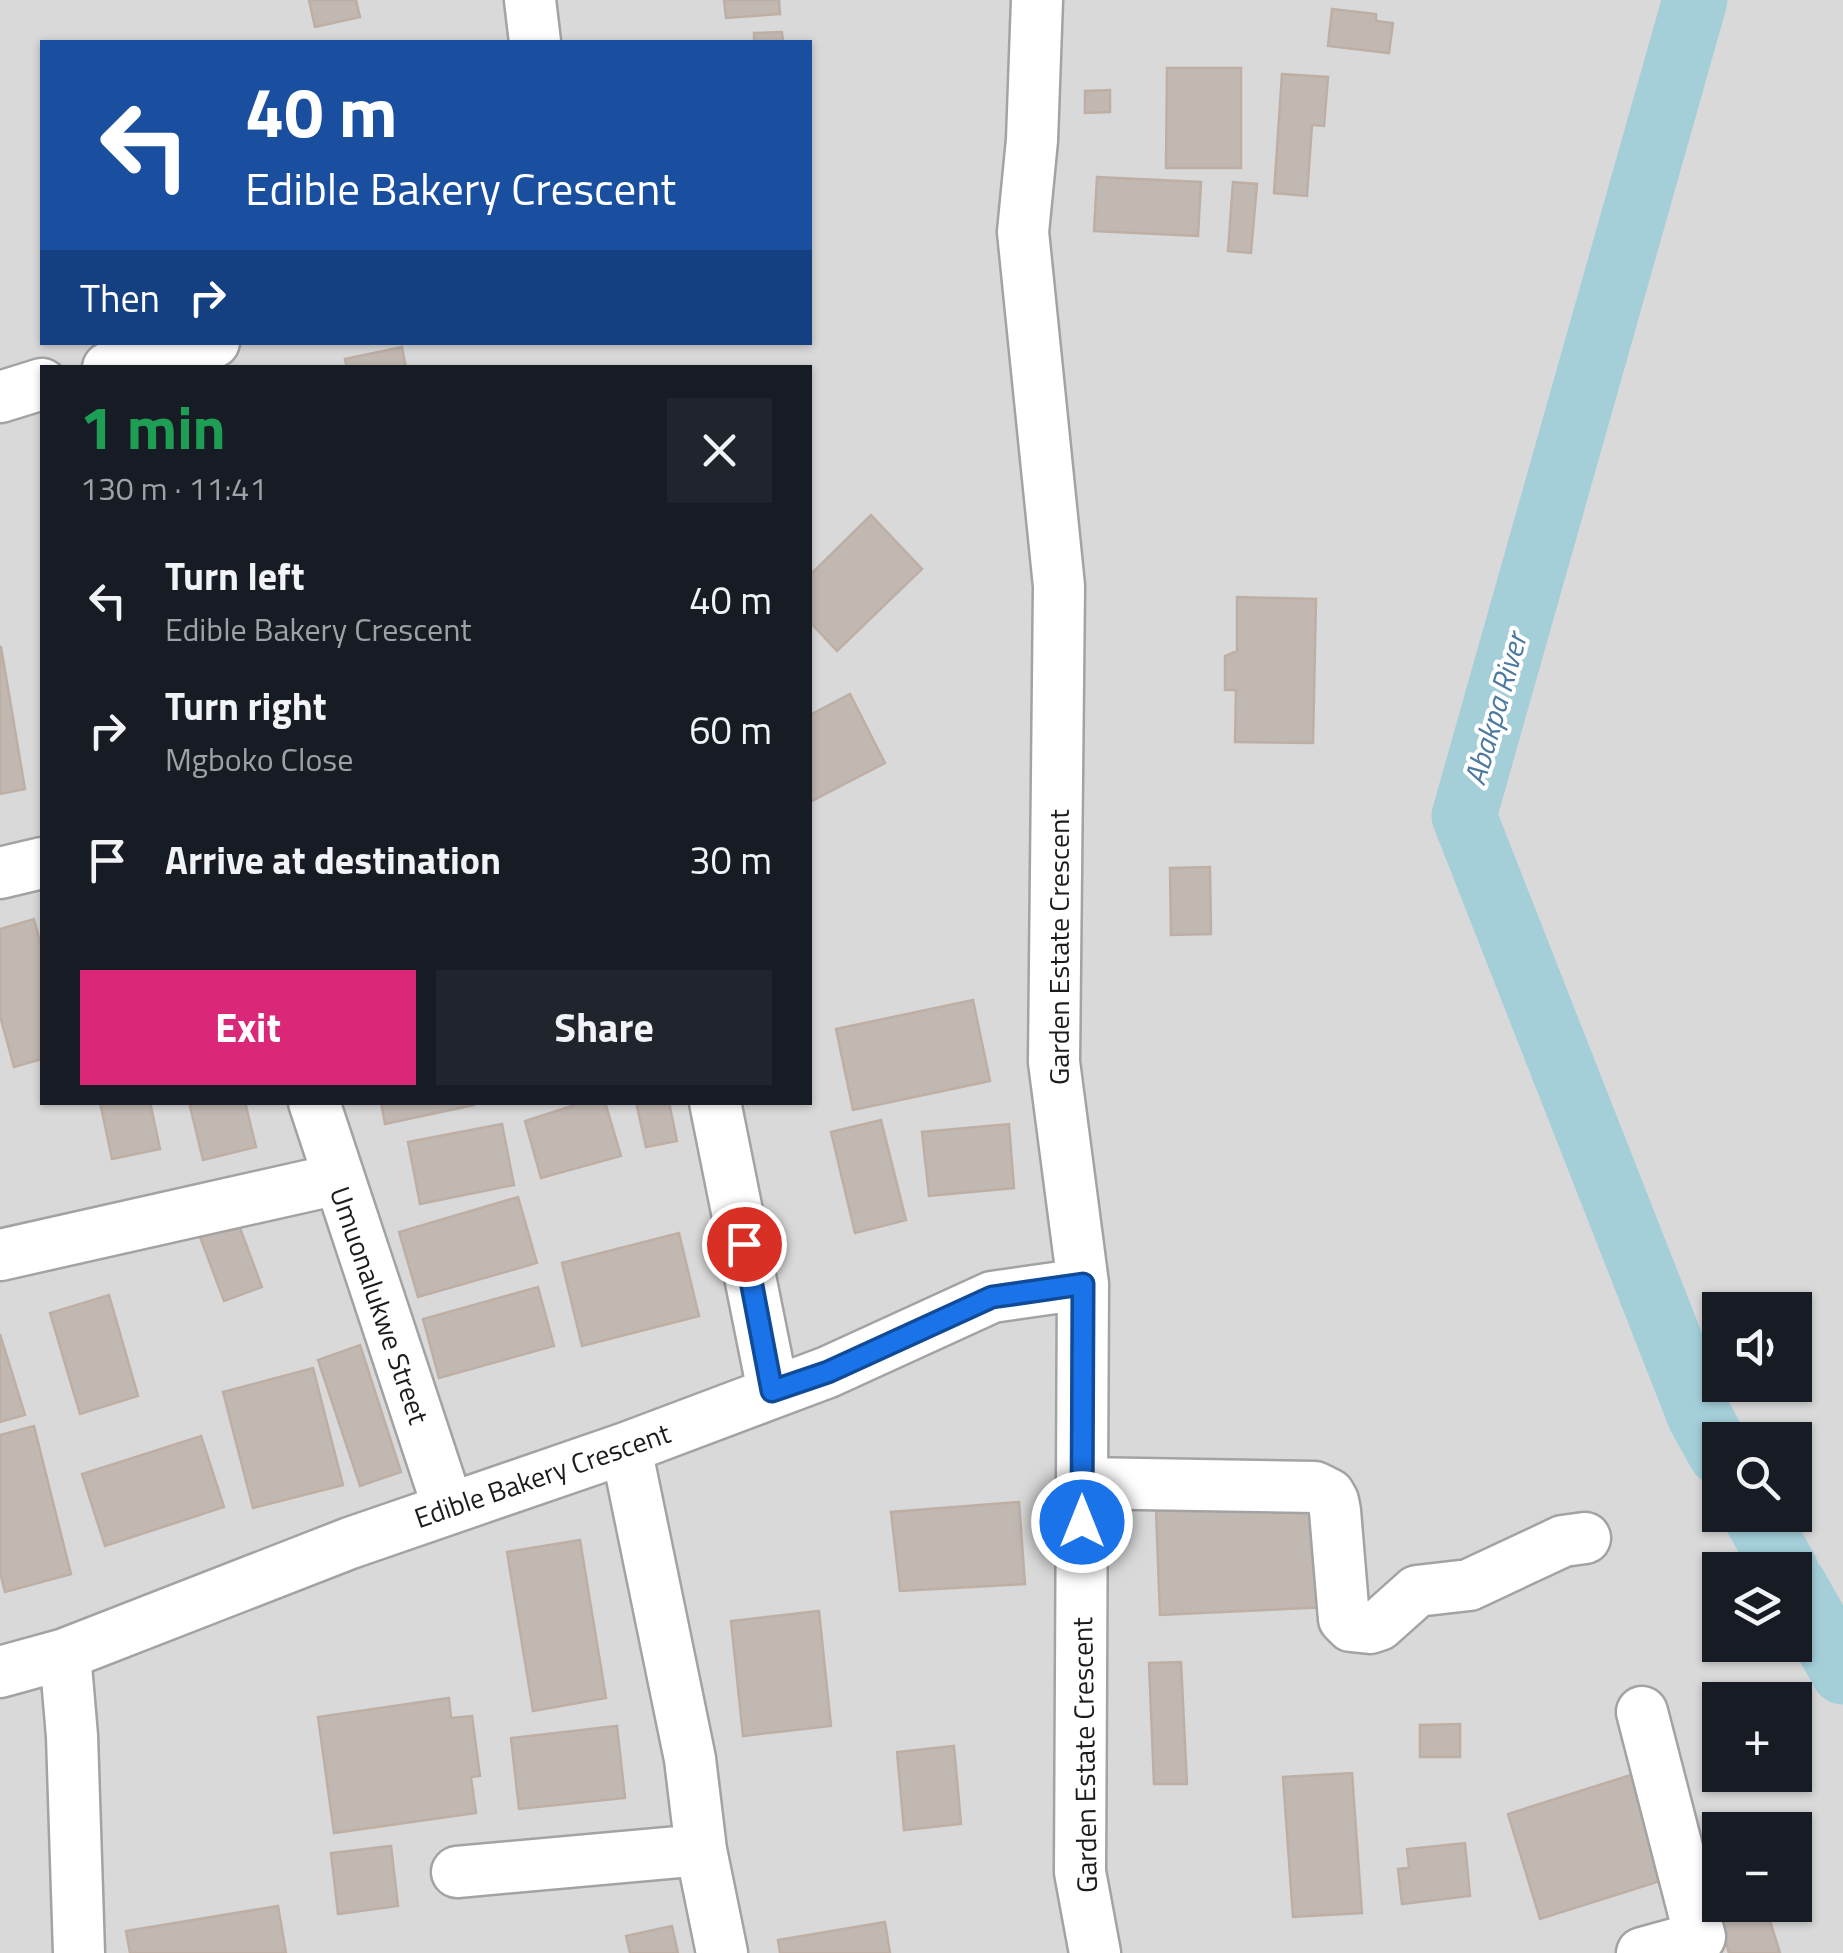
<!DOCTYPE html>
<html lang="en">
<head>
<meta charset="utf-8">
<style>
	:root { --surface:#171b24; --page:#20242c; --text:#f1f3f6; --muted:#9ea1a6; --accent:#db2777 }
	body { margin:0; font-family:"Titillium Web",sans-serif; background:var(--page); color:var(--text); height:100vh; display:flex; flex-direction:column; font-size:38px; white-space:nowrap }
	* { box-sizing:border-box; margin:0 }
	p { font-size:32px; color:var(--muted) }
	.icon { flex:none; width:55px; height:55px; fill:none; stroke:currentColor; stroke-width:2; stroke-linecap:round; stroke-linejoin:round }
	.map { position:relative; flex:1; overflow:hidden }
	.panel { position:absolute; left:40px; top:365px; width:772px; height:740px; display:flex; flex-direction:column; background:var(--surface); border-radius:0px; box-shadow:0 2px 8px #0004 }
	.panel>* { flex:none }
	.banner { position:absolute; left:40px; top:40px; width:772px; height:305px; border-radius:0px; box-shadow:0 2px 8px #0004; background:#1a4fa0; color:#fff; overflow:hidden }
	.fabs { position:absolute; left:1702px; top:1292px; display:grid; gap:20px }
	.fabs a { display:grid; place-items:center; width:110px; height:110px; border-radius:0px; background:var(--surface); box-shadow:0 2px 8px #0004; font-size:50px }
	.pin { position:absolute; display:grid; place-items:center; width:85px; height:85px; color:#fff; margin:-42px; border:5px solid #fff; border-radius:50%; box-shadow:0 2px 10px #0007 }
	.me { position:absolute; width:110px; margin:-55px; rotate:0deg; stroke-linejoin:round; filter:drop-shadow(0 0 8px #0008) }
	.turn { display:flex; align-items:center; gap:35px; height:210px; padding:0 40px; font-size:45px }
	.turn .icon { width:130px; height:130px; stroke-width:2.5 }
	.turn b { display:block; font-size:70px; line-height:85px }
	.then { display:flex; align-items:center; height:95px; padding:0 40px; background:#0003; gap:20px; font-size:38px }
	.round { display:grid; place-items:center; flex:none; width:105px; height:105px; border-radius:0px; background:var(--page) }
	.overview { display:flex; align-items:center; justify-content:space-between; height:170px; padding:0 40px }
	h1 { font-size:60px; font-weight:700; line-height:75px; color:#1e9e55 }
	.action { display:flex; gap:20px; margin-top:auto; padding:20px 40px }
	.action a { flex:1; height:115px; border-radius:0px; background:var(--accent); color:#fff; font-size:40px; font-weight:700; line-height:115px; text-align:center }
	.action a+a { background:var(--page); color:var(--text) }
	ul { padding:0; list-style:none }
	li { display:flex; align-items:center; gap:30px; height:130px; padding:0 40px }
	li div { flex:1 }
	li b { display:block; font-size:38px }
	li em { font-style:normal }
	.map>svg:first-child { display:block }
	.residential { fill:#dad9d9; fill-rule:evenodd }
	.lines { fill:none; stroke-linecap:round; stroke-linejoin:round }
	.river { stroke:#a4cfd9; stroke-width:65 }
	.building { fill:#c1b8b2; stroke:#beafa5; stroke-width:2.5 }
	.minor-casing { stroke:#a3a3a3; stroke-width:55 }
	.minor { stroke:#fff; stroke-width:50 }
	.route-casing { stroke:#114b97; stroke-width:25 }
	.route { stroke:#1a73e8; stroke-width:18 }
	.labels { text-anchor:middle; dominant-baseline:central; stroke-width:8; stroke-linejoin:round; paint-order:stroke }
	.street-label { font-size:28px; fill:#1c1c1c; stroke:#fff }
	.water-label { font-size:30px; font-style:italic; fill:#4b799f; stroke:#fff }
</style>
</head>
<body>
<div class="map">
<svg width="1843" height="1953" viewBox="0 0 1843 1953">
	<rect width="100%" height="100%" fill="#ede9e2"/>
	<!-- residential -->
	<path class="residential" d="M0,0H1843V1953H0ZM42,42H810V342H42ZM42,368H810V1102H42ZM1720,1310H1795V1385H1720ZM1720,1440H1795V1515H1720ZM1720,1570H1795V1645H1720ZM1720,1700H1795V1775H1720ZM1720,1830H1795V1905H1720Z"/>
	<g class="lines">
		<!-- river -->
		<path class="river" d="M1695,0L1464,816L1700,1417L1720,1453
			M1755,1515L1786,1570
			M1795,1586L1843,1672"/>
	</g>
	<!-- building -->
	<path class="building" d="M309,0H356L360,17L315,27Z
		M724,0H779L780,14L726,18Z
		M1332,9L1376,14V21L1393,23L1389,53L1328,46Z
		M782,32L783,42H754V33Z
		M1167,68H1241V168H1166Z
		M1282,74L1328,77L1324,126L1312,125L1307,196L1274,193Z
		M1110,90V112L1085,113V91Z
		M1097,177L1201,182L1198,236L1094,231Z
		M1233,182L1257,184L1251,253L1228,251Z
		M402,347L406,368H347L345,359Z
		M871,515L922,569L837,651L810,622V575Z
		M1237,597L1316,599L1313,743L1235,742L1236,690H1225V656L1237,651Z
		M1,647L25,789L0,794V647Z
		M850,694L885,763L810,802V715Z
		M1210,867L1211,934L1171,935L1170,868Z
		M34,919L42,950V1059L14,1067L0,1016V929Z
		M973,1000L990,1081L853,1110L836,1029Z
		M100,1102H150L160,1149L112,1159Z
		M189,1102H245L256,1147L203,1160Z
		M381,1102H474V1105L385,1124Z
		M584,1102H605L621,1156L541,1178L525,1121Z
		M636,1102H669L677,1141L646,1147Z
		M881,1120L906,1220L855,1233L831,1132Z
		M502,1124L514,1185L420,1204L408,1142Z
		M1009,1124L1014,1188L929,1196L922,1132Z
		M518,1197L537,1263L418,1297L399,1232Z
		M237,1220L262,1287L224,1301L199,1234Z
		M679,1233L699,1316L582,1346L562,1263Z
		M538,1287L554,1346L439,1378L423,1319Z
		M109,1295L138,1396L80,1414L50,1313Z
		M0,1334L25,1415L0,1422Z
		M360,1345L401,1472L360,1486L318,1360Z
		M313,1368L343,1485L253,1508L223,1392Z
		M34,1426L71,1574L5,1592L0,1572V1435Z
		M201,1436L224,1507L105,1546L82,1474Z
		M1019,1502L1025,1584L900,1591L891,1512Z
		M1325,1504L1330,1607L1160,1615L1156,1511Z
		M580,1540L606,1698L533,1711L507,1552Z
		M819,1611L831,1726L743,1736L731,1621Z
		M1181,1662L1187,1784H1154L1149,1663Z
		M449,1698L451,1718L472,1716L480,1776L471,1777L476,1813L334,1833L318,1717Z
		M1460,1724V1757H1420V1725Z
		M617,1726L625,1798L519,1809L511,1738Z
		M954,1746L961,1824L904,1830L897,1752Z
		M1640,1772L1673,1877L1540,1919L1508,1814Z
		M1352,1773L1362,1913L1293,1917L1283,1777Z
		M1465,1843L1470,1896L1402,1904L1398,1869L1409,1868L1407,1849Z
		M391,1846L398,1906L338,1914L331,1853Z
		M1720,1850V1905H1765L1780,1953H1729L1700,1856Z
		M278,1906L286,1953H130L126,1931Z
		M885,1922L890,1953H780L778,1940Z
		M672,1926L678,1953H630L626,1936Z"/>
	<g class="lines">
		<defs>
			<path id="minor" d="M530,0L535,42
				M1037,0L1032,140L1023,232L1059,586L1054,1062L1083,1284L1080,1872L1095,1953
				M108,368L214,342
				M0,397L42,384
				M0,873L42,863
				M314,1102L448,1507
				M715,1102L773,1391
				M0,1255L338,1179
				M626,1448L690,1759L701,1850L722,1953
				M1082,1483L1315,1487L1329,1494L1333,1501L1335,1511L1344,1619L1351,1626L1370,1628L1379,1625L1417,1591L1469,1585L1563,1541L1585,1538
				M65,1654L72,1736L79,1953
				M0,1672L65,1654L350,1543L626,1448L828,1372L992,1297L1083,1284
				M1642,1712L1700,1937L1642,1953
				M457,1872L701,1850"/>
		</defs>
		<!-- minor casing -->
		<use href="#minor" class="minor-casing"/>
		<!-- minor -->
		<use href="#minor" class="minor"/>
	</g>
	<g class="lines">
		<defs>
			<path id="route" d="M744,1244L772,1391L828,1372L992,1297L1083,1284L1082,1522"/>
		</defs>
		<!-- route casing -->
		<use href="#route" class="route-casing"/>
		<!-- route -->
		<use href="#route" class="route"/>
	</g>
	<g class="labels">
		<!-- street labels -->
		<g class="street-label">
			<text transform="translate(1058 947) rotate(-90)">Garden Estate Crescent</text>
			<text transform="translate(380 1305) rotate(71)">Umuonalukwe Street</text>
			<text transform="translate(542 1475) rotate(-19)">Edible Bakery Crescent</text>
			<text transform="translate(1084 1755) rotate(-91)">Garden Estate Crescent</text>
		</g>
		<!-- water labels -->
		<g class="water-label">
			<text transform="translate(1495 709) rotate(-74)">Abakpa River</text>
		</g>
	</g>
</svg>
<div class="fabs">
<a><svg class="icon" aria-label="sound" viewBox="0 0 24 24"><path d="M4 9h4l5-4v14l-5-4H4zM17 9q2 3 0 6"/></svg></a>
<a><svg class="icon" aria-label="search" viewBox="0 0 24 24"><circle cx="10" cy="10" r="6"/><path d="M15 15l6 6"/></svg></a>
<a><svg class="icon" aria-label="layers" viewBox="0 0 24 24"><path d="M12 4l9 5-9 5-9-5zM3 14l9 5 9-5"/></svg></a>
<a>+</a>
<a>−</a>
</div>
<div class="pin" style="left:744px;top:1244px;background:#d93025"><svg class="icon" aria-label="arrive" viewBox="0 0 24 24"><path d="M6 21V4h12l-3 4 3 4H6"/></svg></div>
<svg class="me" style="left:1082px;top:1522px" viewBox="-20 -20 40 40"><circle r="17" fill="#1a73e8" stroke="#fff" stroke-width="3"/><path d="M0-11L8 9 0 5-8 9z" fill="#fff"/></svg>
<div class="banner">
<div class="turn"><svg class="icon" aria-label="left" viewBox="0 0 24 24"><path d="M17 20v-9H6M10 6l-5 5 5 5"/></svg><div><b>40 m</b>Edible Bakery Crescent</div></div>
<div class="then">Then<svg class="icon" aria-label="right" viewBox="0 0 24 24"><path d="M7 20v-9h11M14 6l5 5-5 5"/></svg></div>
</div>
<section class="panel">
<div class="overview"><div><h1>1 min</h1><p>130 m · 11:41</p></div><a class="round"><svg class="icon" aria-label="close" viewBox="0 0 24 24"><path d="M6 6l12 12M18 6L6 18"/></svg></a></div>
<ul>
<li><svg class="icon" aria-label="left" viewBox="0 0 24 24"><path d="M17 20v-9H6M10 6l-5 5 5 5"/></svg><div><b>Turn left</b><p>Edible Bakery Crescent</p></div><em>40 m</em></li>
<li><svg class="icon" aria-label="right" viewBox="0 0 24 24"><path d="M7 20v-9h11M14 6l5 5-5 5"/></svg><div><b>Turn right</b><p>Mgboko Close</p></div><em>60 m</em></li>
<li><svg class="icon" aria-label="arrive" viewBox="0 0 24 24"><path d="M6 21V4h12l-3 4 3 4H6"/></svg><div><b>Arrive at destination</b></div><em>30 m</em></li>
</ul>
<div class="action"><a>Exit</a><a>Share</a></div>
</section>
</div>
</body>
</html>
